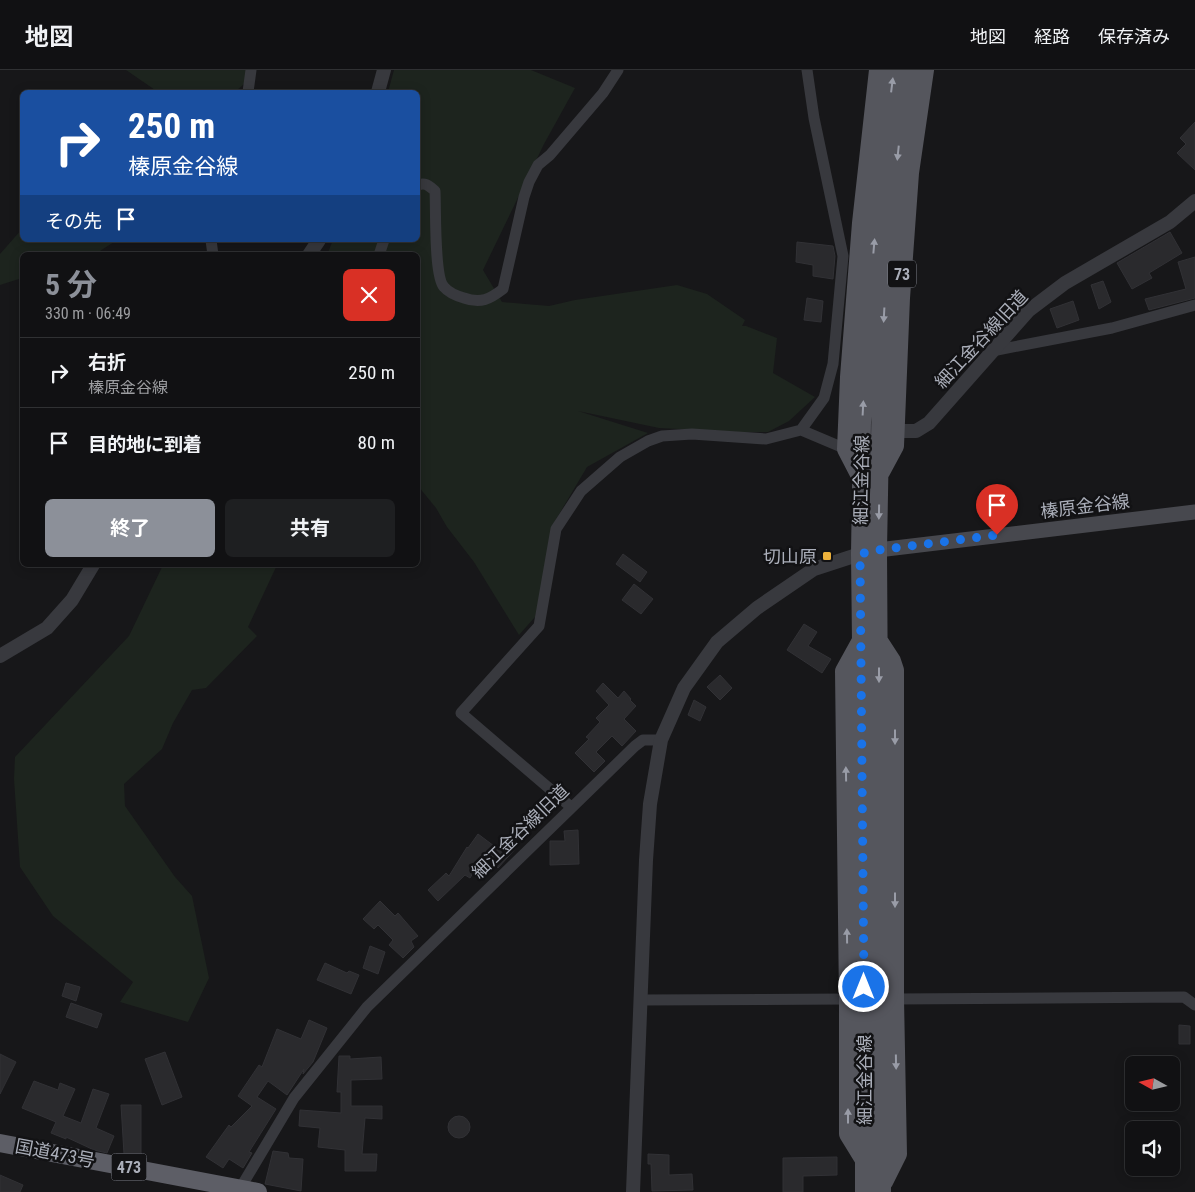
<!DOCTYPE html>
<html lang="ja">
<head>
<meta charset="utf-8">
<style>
	:root { --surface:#111113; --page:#1e1f21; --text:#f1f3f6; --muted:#9c9da0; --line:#303133; --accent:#8c9099 }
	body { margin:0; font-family:"Roboto Condensed","Noto Sans JP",sans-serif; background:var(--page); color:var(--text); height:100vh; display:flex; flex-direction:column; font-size:19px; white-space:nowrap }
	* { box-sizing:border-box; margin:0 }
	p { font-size:16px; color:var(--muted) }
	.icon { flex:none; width:28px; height:28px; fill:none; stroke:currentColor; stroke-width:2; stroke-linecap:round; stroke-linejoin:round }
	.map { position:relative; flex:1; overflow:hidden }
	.drawer { position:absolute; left:20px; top:182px; width:400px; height:315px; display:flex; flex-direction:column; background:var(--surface); border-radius:8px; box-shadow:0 2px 12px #0003,0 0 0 1px var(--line) }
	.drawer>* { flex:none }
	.top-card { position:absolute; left:20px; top:20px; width:400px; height:152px; border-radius:8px; box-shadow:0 2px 12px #0003,0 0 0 1px var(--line); background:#1a4fa0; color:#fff; overflow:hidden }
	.needle { width:32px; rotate:278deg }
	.controls { position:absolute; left:1125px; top:986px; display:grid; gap:10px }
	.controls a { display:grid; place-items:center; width:55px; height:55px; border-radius:8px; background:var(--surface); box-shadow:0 2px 12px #0003,0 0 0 1px var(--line); font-size:25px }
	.pin { position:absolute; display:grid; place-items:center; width:42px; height:42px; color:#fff; margin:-51px -21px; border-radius:50% 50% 50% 0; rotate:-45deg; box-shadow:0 0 5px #0007 }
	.pin .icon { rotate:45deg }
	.me { position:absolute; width:55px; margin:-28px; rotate:0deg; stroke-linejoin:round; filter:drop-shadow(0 0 4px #0008) }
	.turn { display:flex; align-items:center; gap:18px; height:105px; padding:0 25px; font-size:22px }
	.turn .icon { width:65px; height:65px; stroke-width:2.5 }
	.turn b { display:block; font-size:35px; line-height:42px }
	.then { display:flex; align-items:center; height:48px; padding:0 25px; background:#0003; gap:10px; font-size:19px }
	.round { display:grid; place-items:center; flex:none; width:52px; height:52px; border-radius:8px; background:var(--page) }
	.overview { display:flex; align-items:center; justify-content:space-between; height:85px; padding:0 25px }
	h1 { font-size:30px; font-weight:700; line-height:38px; color:var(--accent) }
	.cta { display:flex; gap:10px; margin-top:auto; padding:10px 25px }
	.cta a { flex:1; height:58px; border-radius:8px; background:var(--accent); color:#fff; font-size:20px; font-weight:700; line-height:58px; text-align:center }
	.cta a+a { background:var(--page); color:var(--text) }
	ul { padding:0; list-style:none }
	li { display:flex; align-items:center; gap:15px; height:70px; padding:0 25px; border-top:1px solid var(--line) }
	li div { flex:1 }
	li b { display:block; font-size:19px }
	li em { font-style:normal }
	header { display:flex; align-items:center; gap:30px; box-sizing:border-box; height:70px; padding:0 25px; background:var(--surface); border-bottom:1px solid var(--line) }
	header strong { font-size:24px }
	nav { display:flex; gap:28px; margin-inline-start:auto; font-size:18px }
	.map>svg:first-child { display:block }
	.green { fill:#1d241e }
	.building { fill:#2a2a2d; stroke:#313135 }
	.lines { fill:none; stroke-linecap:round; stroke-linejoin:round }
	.minor { stroke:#38393e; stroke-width:11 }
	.tertiary { stroke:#38393e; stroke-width:14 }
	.secondary { stroke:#47484e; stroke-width:15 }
	.primary { stroke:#55565d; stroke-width:18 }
	.trunk { stroke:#5d5e66; stroke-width:18 }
	.oneway { fill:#999ca7 }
	.route { stroke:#1a73e8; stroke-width:9; stroke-dasharray:0 16.2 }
	.poi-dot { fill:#ecb13c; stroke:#121214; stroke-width:2 }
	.labels { text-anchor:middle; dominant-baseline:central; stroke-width:5; stroke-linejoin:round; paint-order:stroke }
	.shield { fill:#121214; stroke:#7c7f88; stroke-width:1 }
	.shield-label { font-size:16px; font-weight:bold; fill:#aaaeb9 }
	.street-label { font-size:18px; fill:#aaaeb9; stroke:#121214 }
	.poi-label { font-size:18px; fill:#aaaeb9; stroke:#121214; text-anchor:end }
</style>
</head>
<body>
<header>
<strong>地図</strong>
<nav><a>地図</a><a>経路</a><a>保存済み</a></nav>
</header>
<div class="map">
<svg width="1195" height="1122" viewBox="0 0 1195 1122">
	<rect width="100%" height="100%" fill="#171719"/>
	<!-- green -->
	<path class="green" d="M126,0H249L244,14L235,22H158Z
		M394,0H531L575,18L544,74L483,200L502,232L549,236L575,230L677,215L707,224L745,250L742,256H746L777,268L773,303L815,327L789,351L768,362H737L659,358L578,341L648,363L587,397L555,451L535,547L519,565L474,492L447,457L436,438L418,416V185H327L333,170H418V22H388Z
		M22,159V170H117L100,181L89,185H22V208L0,215V184Z
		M163,495H277L248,557L257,566L206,618L192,620L173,653L162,679L124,714L125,736L175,807L192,826L209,908L188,952L120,932L133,912L53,846L20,797L14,709L15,687L129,566Z"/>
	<!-- building -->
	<path class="building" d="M1195,52V100L1177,83L1186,74L1180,68Z
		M1170,162L1182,183L1149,203L1152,208L1132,219L1117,193Z
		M797,172L833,176L835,186L833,209L813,206V195L796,192Z
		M1195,187V228L1149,240L1145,229L1186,219L1178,192Z
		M1103,211L1111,232L1099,239L1091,215Z
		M807,228L823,231L821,252L804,250Z
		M1073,231L1079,250L1057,258L1050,239Z
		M623,484L647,502L640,512L616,494Z
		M634,514L653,529L641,544L622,530Z
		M804,554L817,562L808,576L831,589L822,603L787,580Z
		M720,605L732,618L720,630L707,617Z
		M603,613L618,628L624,621L631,629L630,630L636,636L624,649L636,661L622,676L612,666L596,682L605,691L594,702L575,683L589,669L586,667L600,652L596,648L609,635L596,621Z
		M694,630L706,637L700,651L688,645Z
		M578,760L579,794L550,795V771H565L564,761Z
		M478,764L498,779L507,770L516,778L498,798L484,785L470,808L465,805L438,831L428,820L446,803L449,806L467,777L468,778Z
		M380,831L395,846L398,843L418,866L411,871L414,877L403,888L389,875L393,870L378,855L374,859L363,849Z
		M370,876L385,882L378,904L363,898Z
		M325,893L347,903L349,901L359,905L351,924L317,910Z
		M66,913L80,917L76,931L62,926Z
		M71,933L102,944L97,958L66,947Z
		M309,950L327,958L313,992L303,1004L304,999L287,1025L268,1011L257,1027L276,1039L249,1082L252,1083L243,1098L229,1089L223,1098L206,1087L229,1055L231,1057L252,1036L238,1026L259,995L262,997L277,959L301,969Z
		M1179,955L1190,956V974H1179Z
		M165,982L182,1027L162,1035L145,989Z
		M0,984L16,992L0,1024Z
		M339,986H350V989L381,987L382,1009L351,1010V1036H382V1049L365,1048L362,1084H377L376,1101H345V1080L318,1077L320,1058L299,1056L300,1040L341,1043V1022H337Z
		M34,1011L58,1020L60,1013L75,1019L63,1046L81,1053L93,1019L109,1024L96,1058L114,1066L107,1083L94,1080L66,1067V1069L51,1063L56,1052L22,1038Z
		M121,1035H141V1084H124Z
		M448 1057a11 11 0 1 1 22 0a11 11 0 1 1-22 0Z
		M273,1081L288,1083L289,1088L303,1089L301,1121L265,1114Z
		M648,1084L669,1085V1105L692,1104L693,1120L652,1121L651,1094H648Z
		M837,1087V1105L803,1106V1122H783V1088Z
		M0,1105L23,1115L20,1122H0Z"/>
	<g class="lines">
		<!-- minor -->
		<path class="minor" d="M248,22L251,0
			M418,115C426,112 429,116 435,121C436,139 434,207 444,217C449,223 457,226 464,228C481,234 490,229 503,219L524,127L529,112L538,95L550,85L603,23L618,0
			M211,170L213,185
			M379,185L384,170
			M992,281L1112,258L1195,235
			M801,360L824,328L833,294L843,186L814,48L807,0
			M571,737L461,643L539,556L556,459L581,421L620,387L648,371L662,366L692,364L766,369L801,360L846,379
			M895,929L1184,927L1195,935
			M640,930L848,929
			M238,1122L294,1028L367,937L635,676L643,670H661"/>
		<!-- tertiary -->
		<path class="tertiary" d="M378,22L384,0
			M309,185L319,170
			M896,361H916L929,353L1028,241L1065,213L1170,152L1195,131
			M0,586L47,558L72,530L93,495
			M633,1122L646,790L650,734L661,670L684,618L717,572L757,538L814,499L860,484"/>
		<!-- secondary -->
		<path class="secondary" d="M867,483L878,480L1195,442"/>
		<!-- primary -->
		<path class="primary" d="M881,402L895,376L901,228L910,103L925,0
			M861,408L846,379L849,307L861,153L878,0
			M879,571L892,591L895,600V929L898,1084L884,1112
			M860,572L844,601L848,929V1064L864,1090
			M864,1122V840L860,484L862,352L877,147L894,0
			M882,1122L878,480L881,315L889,176L908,0"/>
		<!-- trunk -->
		<path class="trunk" d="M0,1073L258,1122"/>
	</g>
	<!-- one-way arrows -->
	<defs><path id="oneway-solid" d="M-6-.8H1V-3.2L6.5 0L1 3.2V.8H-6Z" transform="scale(1.25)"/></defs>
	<g class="oneway">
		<use href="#oneway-solid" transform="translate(892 15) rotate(-83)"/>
		<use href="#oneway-solid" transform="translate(898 83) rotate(96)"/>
		<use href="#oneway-solid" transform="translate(874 176) rotate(-85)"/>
		<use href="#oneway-solid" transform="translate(884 245) rotate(93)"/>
		<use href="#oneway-solid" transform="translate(863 338) rotate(-87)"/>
		<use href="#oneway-solid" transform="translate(879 442) rotate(91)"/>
		<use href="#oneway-solid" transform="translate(879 605) rotate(90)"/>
		<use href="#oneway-solid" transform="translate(895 667) rotate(90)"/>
		<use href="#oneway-solid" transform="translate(846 704) rotate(-91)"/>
		<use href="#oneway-solid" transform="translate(895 830) rotate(90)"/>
		<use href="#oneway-solid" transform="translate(847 866) rotate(-91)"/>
		<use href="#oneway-solid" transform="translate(896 992) rotate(89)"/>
		<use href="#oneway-solid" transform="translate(848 1046) rotate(-90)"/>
	</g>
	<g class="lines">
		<!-- route -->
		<path class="route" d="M864,917L860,484L878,480L997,465"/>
	</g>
	<!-- markers -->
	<rect class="poi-dot" x="822" y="481" width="10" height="10" rx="2.5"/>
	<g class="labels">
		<!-- shield labels -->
		<g class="shield">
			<rect x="888" y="190.5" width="28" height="27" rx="4"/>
			<rect x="111.5" y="1083.5" width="35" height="27" rx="4"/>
		</g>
		<g class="shield-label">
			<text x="902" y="204">73</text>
			<text x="129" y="1097">473</text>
		</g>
		<!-- street labels -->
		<g class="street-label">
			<text transform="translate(981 269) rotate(-47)">細江金谷線旧道</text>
			<text transform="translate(861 410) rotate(-89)">細江金谷線</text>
			<text transform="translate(1085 436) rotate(-7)">榛原金谷線</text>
			<text transform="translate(520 761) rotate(-44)">細江金谷線旧道</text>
			<text transform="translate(864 1010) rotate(-90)">細江金谷線</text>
			<text transform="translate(55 1083) rotate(11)">国道473号</text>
		</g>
		<!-- poi labels -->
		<g class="poi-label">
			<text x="817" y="486">切山原</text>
		</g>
	</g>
</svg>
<div class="controls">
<a><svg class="needle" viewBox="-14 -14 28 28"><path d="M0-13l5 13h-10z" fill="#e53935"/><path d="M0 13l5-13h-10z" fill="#9c9da0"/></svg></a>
<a><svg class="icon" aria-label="sound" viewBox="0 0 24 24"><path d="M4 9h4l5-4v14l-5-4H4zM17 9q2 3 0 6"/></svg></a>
</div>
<div class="pin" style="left:997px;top:465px;background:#d93025"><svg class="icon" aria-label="arrive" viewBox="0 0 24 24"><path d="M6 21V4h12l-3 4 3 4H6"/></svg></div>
<svg class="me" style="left:864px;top:917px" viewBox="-20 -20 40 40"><circle r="17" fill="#1a73e8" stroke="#fff" stroke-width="3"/><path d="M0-11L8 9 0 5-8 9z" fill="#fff"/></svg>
<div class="top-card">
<div class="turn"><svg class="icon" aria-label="right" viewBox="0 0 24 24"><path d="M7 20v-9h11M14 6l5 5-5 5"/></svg><div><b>250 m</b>榛原金谷線</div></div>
<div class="then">その先<svg class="icon" aria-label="arrive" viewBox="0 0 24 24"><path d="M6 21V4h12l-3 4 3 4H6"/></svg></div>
</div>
<section class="drawer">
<div class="overview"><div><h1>5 分</h1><p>330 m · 06:49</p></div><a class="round" style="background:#d93025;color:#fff"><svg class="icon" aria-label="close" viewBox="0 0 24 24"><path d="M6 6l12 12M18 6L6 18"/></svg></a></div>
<ul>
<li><svg class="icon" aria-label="right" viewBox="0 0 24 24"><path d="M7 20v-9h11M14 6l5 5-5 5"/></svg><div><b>右折</b><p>榛原金谷線</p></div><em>250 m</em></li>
<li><svg class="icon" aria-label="arrive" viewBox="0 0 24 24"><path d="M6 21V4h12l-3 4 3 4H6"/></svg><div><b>目的地に到着</b></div><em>80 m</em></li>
</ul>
<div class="cta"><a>終了</a><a>共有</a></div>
</section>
</div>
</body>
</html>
